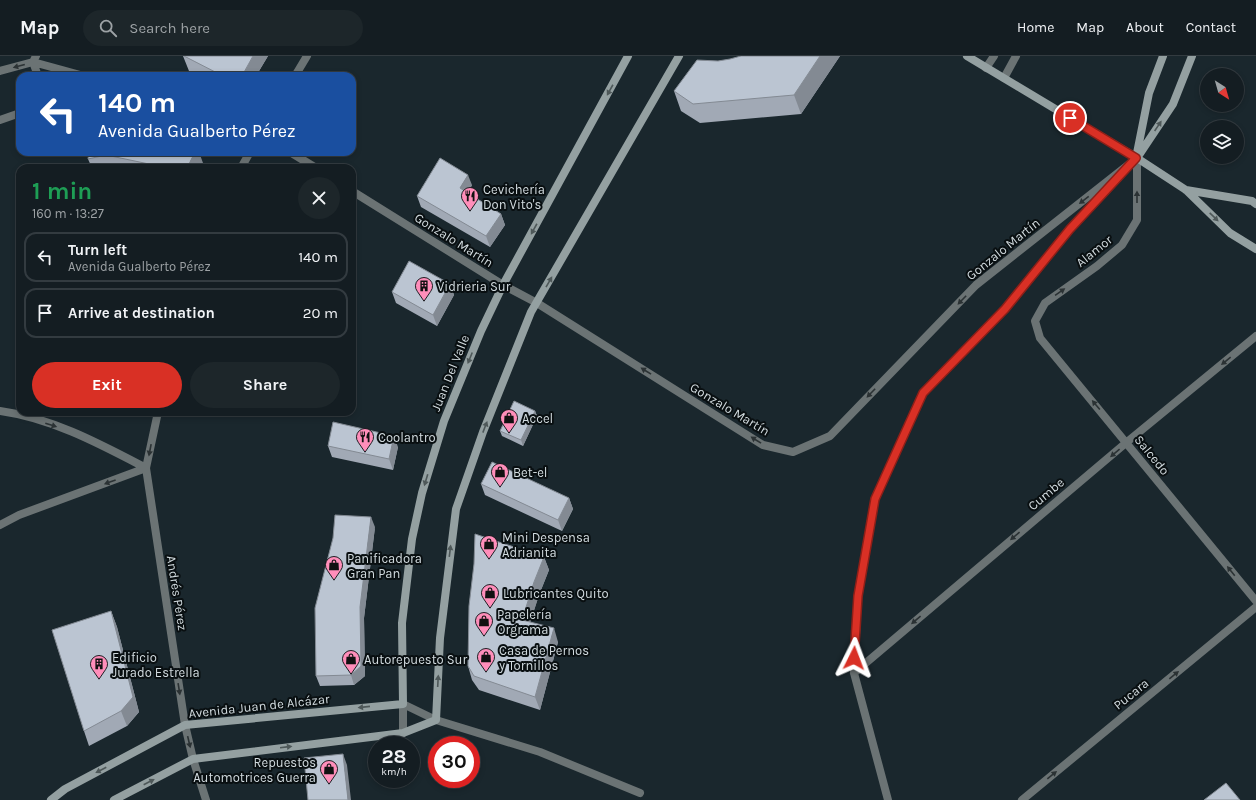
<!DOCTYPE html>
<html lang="en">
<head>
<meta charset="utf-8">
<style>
	:root { --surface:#141d22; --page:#1d262a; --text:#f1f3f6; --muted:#9da2a5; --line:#333b40; --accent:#d93025 }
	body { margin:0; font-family:Karla,sans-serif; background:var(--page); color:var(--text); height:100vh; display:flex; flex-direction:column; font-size:15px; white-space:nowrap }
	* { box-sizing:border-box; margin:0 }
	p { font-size:13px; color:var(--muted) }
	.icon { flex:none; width:22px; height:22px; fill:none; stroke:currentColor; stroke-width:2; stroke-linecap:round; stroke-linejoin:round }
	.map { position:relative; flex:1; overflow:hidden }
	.side { position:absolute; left:16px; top:108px; width:340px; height:252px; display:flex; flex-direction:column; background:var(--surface); border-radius:12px; box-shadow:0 2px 6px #0003,0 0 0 1px var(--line) }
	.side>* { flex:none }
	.guide { position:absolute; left:16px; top:16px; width:340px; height:84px; border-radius:12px; box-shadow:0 2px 6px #0003,0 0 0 1px var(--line); background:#1a4fa0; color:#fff; overflow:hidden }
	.needle { width:26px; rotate:143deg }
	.fabs { position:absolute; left:1200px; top:12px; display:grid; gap:8px }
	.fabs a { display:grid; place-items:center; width:44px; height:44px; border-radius:50%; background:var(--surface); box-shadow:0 2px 6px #0003,0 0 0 1px var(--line); font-size:20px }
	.speed { position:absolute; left:368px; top:680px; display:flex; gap:8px; font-size:20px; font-weight:700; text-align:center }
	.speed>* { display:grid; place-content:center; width:52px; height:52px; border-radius:50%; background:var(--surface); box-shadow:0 2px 6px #0003,0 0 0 1px var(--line); line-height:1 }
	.speed small { font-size:10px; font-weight:400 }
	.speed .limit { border:6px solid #d22; background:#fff; color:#111 }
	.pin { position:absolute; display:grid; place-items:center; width:34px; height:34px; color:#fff; margin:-17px; border:2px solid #fff; border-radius:50%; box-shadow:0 1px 4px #0007 }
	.me { position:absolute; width:44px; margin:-22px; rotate:3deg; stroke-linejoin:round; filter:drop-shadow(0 0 3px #0008) }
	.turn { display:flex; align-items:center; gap:14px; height:84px; padding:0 16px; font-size:18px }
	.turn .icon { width:52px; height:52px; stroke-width:2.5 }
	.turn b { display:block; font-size:28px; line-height:34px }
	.round { display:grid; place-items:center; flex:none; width:42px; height:42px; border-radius:21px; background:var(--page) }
	.overview { display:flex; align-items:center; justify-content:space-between; height:68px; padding:0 16px }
	h1 { font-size:24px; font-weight:700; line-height:30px; color:#1e9e55 }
	.primary-button { display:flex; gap:8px; margin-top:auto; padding:8px 16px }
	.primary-button a { flex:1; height:46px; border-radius:24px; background:var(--accent); color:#fff; font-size:16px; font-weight:700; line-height:46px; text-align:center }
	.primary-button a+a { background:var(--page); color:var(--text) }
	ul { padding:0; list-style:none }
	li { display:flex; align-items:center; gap:12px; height:50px; margin:0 8px 6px; padding:0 8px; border:2px solid var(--line); border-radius:12px }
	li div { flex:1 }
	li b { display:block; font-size:15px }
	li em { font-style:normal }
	header { display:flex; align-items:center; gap:24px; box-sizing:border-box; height:56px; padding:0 20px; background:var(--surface); border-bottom:1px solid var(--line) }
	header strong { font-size:19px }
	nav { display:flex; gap:22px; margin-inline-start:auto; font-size:14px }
	.search { width:280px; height:36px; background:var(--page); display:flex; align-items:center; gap:10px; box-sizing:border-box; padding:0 14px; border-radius:22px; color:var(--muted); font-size:15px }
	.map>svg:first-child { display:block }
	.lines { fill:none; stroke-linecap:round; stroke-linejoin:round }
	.lane { stroke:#6b7374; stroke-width:8 }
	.street { stroke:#6b7374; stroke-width:8 }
	.secondary { stroke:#94a0a1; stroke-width:8 }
	.wall { fill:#a1a9b5 }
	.shaded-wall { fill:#838a93 }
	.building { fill:#bbc5d2; stroke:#838a93 }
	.oneway { fill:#2b3234 }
	.oneway2 { fill:#4e5859 }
	.route-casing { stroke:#8d1f18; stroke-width:10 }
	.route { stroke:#d93025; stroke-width:7 }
	.labels { text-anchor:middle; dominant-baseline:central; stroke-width:4; stroke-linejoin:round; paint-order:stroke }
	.poi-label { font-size:13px; fill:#d2dbdf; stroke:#090f11; text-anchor:start }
	.street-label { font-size:13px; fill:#d2dbdf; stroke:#090f11 }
</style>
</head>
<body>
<header>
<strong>Map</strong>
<div class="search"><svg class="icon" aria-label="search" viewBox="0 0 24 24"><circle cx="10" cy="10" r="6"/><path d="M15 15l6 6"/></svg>Search here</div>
<nav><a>Home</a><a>Map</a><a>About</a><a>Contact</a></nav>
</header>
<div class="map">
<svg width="1256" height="744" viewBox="0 0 1256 744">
	<rect width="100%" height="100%" fill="#1a272d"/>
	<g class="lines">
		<!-- lane -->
		<path class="lane" d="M986,12L994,0
			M1004,22L1016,0"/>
		<!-- street -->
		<path class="street" d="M36,0L33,6L38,20
			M0,15L33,6L84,20
			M295,20L307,0
			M0,64L20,57
			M290,96L316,112
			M1137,102V164L1122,189L1097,210L1045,247L1035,265L1040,282L1256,545
			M241,112L250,96
			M352,135L503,229L537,247L763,389L793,396L830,380L976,229L1137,102
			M0,355C52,362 100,388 146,412
			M158,356L146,412L185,669L193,703L206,744
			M0,469L19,459L146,412
			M854,617L1127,386L1256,280
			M403,677V648L436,664L540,696L640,737
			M888,744L854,617L858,540L875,443L923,337L1005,253L1070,173L1119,121
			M1022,744L1256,551"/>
		<!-- secondary -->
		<path class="secondary" d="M967,0L1137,102L1186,134L1230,177L1256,193
			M1137,97L1149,37L1163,0
			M1137,102L1173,48L1192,0
			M1186,134L1252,145L1256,148
			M51,744L65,733L185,669L403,648L402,567L412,483L422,437L444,365L481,275L503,229L628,0
			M114,744L193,703L403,677L436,664L440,582L456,453L483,376L531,256L679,0"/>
	</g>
	<!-- wall -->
	<path class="wall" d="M183,0H268L256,20H198L189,15Z
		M840,0L801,58L700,67L681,55L674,35L718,5Z
		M89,96L203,107L201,112H92L88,103Z
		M472,129L468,137L501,158L505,169L490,191L421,151L417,140Z
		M450,228L454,239L437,270L396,247L392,236Z
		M535,355L537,360L523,390L502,380L500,375Z
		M328,390L398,391L393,414L332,401Z
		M481,428L569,442L573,453L562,475L485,439Z
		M375,471L364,562L365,620L354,629L320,630L316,620Z
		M544,501L549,514L539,539L530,566L558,586L540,654L479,634L472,624L468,610Z
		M111,555L117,571L139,656L127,670L89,690L84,675Z"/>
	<!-- shaded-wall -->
	<path class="shaded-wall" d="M253,0H268L256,20H244L243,18Z
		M820,0H840L801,58L794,39Z
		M195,96H199L203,107L201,112H187Z
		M468,119L472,129L464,143L460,132Z
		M501,158L505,169L490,191L486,180Z
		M450,228L454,239L437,270L433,259Z
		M535,355L537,360L523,390L521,384Z
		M394,380L398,391L393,414L389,403Z
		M569,442L573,453L562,475L558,464Z
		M371,461L375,471L364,562L365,620L354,629L351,619Z
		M544,501L549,514L539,539L527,577L522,564L534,526Z
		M111,555L117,571L139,656L127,670L121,655Z
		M554,572L558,586L540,654L535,641Z
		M343,698L347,709L351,744H348Z"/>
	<!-- building -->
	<path class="building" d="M184,0H253L243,18L234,20H223Z
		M741,0H820L794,39L693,48L674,35L697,4L718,5L730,3Z
		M89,96H195L187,112H159L149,108L106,99L88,103Z
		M440,102L468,119L460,132L501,158L486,180L417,140Z
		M409,205L450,228L433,259L392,236Z
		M514,345L535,355L521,384L500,375Z
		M333,366L394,380L389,403L328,390Z
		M492,406L569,442L558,464L481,428Z
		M335,459L371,461L360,551L361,610L351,619L316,620L315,552L333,482Z
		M475,478L544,501L534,526L522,564L554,572L535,641L474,620L468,610L469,550L474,508Z
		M111,555L133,641L121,655L84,675L52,574Z
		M343,698L348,744H308L304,702Z
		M1226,727L1240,744H1204Z"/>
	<!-- one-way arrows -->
	<defs><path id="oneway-solid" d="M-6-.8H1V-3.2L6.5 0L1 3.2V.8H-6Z"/></defs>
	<g class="oneway">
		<use href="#oneway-solid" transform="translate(19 10) rotate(165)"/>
		<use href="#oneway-solid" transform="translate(1137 141) rotate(-90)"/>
		<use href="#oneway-solid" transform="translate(1084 144) rotate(142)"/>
		<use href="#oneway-solid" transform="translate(1060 236) rotate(-35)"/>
		<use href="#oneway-solid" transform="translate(962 244) rotate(134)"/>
		<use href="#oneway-solid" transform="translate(1226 305) rotate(141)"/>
		<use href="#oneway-solid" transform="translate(646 315) rotate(-148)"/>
		<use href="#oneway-solid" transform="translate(871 337) rotate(134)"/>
		<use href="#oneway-solid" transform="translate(1096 349) rotate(-130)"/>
		<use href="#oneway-solid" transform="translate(51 369) rotate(18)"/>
		<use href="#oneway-solid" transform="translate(756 384) rotate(-148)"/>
		<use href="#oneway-solid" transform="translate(150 394) rotate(101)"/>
		<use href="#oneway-solid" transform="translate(1115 397) rotate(140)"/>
		<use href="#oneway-solid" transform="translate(110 426) rotate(160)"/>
		<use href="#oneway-solid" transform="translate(1015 480) rotate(140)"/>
		<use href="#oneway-solid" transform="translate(1231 515) rotate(-129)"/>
		<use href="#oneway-solid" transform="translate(916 564) rotate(140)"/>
		<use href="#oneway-solid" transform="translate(1174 619) rotate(-39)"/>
		<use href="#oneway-solid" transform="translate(179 633) rotate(81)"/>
		<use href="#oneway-solid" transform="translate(189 686) rotate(77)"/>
		<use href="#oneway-solid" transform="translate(1052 719) rotate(-39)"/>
	</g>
	<g class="oneway2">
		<use href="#oneway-solid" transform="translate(610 34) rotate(119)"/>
		<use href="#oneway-solid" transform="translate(1158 70) rotate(-56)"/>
		<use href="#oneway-solid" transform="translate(1214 161) rotate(44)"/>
		<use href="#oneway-solid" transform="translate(534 173) rotate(119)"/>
		<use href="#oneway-solid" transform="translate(549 226) rotate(-60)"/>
		<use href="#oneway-solid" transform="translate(470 302) rotate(112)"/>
		<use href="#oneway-solid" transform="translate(485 371) rotate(-69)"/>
		<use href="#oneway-solid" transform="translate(426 424) rotate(107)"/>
		<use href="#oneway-solid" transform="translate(450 495) rotate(-83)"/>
		<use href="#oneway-solid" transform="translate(438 625) rotate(-87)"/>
		<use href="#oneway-solid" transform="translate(364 651) rotate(174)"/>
		<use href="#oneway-solid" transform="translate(286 691) rotate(-7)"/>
		<use href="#oneway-solid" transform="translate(101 714) rotate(152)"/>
		<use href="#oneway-solid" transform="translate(149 726) rotate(-27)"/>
	</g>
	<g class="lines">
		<defs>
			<path id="route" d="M854,602L858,540L875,443L923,337L1005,253L1070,173L1136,102L1070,62"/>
		</defs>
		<!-- route casing -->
		<use href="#route" class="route-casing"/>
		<!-- route -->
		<use href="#route" class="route"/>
	</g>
	<!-- icons -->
	<defs>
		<symbol id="restaurant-pin" viewBox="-11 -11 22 30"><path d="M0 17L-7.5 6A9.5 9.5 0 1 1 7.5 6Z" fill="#ff8eba" stroke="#090f11"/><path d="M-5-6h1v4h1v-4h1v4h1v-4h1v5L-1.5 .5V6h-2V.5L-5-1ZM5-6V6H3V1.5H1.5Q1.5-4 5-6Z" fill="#111"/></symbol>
		<symbol id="building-pin" viewBox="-11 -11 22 30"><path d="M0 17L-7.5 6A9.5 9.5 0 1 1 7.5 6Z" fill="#ff8eba" stroke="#090f11"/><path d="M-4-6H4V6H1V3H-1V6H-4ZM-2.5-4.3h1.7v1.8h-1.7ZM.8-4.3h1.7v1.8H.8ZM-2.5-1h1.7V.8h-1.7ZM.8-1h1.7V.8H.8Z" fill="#111"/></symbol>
		<symbol id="shop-pin" viewBox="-11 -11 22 30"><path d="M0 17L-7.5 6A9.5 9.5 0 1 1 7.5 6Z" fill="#ff8eba" stroke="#090f11"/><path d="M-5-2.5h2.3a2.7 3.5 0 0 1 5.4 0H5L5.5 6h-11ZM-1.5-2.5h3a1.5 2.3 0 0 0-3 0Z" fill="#111"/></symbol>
	</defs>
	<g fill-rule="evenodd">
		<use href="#restaurant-pin" x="460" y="130" width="20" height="27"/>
		<use href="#building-pin" x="414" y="220" width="20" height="27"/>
		<use href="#shop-pin" x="499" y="352" width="20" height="27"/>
		<use href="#restaurant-pin" x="355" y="371" width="20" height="27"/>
		<use href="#shop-pin" x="490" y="406" width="20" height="27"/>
		<use href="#shop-pin" x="479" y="478" width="20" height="27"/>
		<use href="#shop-pin" x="324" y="499" width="20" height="27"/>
		<use href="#shop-pin" x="480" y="527" width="20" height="27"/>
		<use href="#shop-pin" x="474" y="555" width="20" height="27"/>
		<use href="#shop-pin" x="476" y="591" width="20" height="27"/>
		<use href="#shop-pin" x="341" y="593" width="20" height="27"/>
		<use href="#building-pin" x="89" y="598" width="20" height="27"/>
		<use href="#shop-pin" x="319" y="703" width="20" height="27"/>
	</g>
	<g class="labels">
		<!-- poi labels -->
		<g class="poi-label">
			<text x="483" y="133">Cevichería<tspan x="483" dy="15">Don Vito's</tspan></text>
			<text x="437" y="230">Vidrieria Sur</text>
			<text x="522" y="362">Accel</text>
			<text x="378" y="381">Coolantro</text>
			<text x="513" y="416">Bet-el</text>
			<text x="502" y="481">Mini Despensa<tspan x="502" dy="15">Adrianita</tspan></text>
			<text x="347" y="502">Panificadora<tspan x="347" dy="15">Gran Pan</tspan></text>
			<text x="503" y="537">Lubricantes Quito</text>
			<text x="497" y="558">Papelería<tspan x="497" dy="15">Orgrama</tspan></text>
			<text x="499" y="594">Casa de Pernos<tspan x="499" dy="15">y Tornillos</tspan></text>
			<text x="112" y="601">Edificio<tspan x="112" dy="15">Jurado Estrella</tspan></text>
			<text x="364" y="603">Autorepuesto Sur</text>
			<text x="316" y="706" text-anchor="end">Repuestos<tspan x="316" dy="15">Automotrices Guerra</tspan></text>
		</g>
		<!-- street labels -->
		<g class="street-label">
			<text transform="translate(454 184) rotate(32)">Gonzalo Martín</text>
			<text transform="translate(1003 193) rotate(-39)">Gonzalo Martín</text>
			<text transform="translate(1094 195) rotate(-39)">Alamor</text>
			<text transform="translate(450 317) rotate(-68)">Juan Del Valle</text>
			<text transform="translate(730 353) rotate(31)">Gonzalo Martín</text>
			<text transform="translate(1152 399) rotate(51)">Salcedo</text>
			<text transform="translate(1046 438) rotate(-40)">Cumbe</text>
			<text transform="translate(177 537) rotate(81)">Andrés Pérez</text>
			<text transform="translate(1131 638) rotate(-39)">Pucara</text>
			<text transform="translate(259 650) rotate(-6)">Avenida Juan de Alcázar</text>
		</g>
	</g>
</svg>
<div class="fabs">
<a><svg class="needle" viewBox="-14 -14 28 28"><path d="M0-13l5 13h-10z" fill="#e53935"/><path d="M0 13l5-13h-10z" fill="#9da2a5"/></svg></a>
<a><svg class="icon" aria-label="layers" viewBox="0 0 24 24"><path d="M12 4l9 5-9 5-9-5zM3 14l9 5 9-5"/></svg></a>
</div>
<div class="speed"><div>28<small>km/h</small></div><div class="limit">30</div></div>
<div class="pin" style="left:1070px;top:62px;background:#d93025"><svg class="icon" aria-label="arrive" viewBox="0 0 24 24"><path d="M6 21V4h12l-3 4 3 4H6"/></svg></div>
<svg class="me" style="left:854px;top:602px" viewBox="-20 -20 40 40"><path d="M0-17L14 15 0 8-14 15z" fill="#d93025" stroke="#fff" stroke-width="4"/></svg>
<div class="guide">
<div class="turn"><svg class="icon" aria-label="left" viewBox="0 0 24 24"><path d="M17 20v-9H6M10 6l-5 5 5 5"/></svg><div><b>140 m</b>Avenida Gualberto Pérez</div></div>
</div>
<section class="side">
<div class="overview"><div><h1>1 min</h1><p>160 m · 13:27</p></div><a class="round"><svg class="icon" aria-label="close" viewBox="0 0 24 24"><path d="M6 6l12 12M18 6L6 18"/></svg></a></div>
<ul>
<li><svg class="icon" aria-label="left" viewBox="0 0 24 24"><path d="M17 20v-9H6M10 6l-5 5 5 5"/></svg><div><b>Turn left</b><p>Avenida Gualberto Pérez</p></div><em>140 m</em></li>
<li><svg class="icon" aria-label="arrive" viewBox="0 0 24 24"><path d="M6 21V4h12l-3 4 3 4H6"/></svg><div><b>Arrive at destination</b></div><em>20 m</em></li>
</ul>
<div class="primary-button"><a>Exit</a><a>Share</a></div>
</section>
</div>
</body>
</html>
